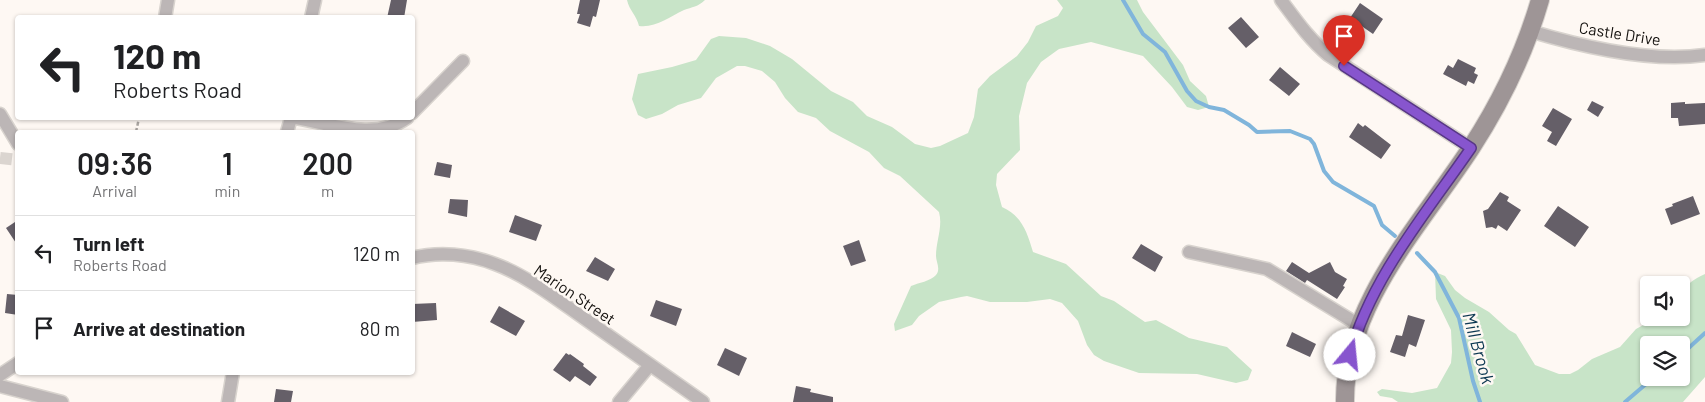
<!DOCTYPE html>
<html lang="en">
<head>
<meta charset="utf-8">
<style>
	:root { --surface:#fff; --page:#f2f2f2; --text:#202124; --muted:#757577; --line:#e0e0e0 }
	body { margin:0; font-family:Barlow,sans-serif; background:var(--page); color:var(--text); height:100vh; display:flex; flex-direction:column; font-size:19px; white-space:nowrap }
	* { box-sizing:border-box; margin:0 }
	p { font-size:16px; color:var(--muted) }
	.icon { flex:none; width:28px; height:28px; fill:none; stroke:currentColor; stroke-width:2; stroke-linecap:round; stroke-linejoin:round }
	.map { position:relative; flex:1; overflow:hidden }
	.panel { position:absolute; left:15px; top:130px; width:400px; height:245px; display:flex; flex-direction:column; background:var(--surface); border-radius:5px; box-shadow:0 1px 4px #0004 }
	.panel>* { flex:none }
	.top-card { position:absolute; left:15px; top:15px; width:400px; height:105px; border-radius:5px; box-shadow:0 1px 4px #0004; background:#fff; color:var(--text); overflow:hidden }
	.fabs { position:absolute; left:1640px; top:276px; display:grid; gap:10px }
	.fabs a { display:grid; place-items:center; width:50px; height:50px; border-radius:5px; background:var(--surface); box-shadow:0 1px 4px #0004; font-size:25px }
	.pin { position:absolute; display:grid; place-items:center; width:42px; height:42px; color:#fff; margin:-51px -21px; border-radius:50% 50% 50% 0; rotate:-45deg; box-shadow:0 0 5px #0007 }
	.pin .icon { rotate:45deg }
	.me { position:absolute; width:55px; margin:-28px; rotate:17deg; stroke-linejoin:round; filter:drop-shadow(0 0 4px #0008) }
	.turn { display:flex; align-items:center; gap:18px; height:105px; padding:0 15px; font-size:22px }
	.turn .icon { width:65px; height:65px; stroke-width:2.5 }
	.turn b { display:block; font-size:35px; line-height:42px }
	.eta { display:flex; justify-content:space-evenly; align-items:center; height:85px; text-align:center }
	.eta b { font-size:30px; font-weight:600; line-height:35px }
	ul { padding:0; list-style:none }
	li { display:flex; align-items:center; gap:15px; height:75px; padding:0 15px; border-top:1px solid var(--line) }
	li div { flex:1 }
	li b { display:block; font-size:19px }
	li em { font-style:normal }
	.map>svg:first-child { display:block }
	.green { fill:#c8e4c8; fill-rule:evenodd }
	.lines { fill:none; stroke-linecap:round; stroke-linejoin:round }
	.stream { stroke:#80b5db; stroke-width:4 }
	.building { fill:#655f68 }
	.street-tunnel { stroke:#dbd5d0; stroke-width:12; stroke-dasharray:12 6; stroke-linecap:butt }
	.street-casing { stroke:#d8d3ce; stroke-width:15 }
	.secondary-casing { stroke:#d8d3ce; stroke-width:20 }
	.path { stroke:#aba6a2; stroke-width:2.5; stroke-dasharray:4 2.5; stroke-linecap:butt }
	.street { stroke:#bcb6b6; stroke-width:12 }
	.secondary { stroke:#9e9596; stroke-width:18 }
	.route-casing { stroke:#583786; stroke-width:12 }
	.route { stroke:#8755ce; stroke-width:9 }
	.labels { text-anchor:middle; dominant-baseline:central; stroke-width:5; stroke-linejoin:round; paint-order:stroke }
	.street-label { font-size:16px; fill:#13100d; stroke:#fef8f3 }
	.water-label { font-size:18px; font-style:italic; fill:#0d3852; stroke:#fef8f3 }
</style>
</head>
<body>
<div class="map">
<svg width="1705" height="402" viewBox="0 0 1705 402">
	<rect width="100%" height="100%" fill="#fef8f3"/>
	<!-- green -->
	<path class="green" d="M627,0H705C698,7 692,7 684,10C669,17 656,28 639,26C637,16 629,10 627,0Z
		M1057,0H1137L1143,12L1183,65L1190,81L1206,96L1209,107L1198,110L1187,107L1172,87L1143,56L1091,42L1059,49L1041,62L1027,83L1019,116L1020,150L997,174L996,185L1002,207C1022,216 1027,232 1033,252L1066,264L1101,296L1114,301L1145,322L1156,320L1189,338L1227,347L1252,370L1248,380L1236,383L1197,374L1139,373L1104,361L1094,355L1087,345L1078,321L1062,303L1050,299L1027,302H990L967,296L961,297L939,302L919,316L912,325L895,331L894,324L911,286C918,283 931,281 936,275C941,269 936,262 936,256C936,241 943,227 939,212L900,176L884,168L869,152L830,131L816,118L798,112L785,98L775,82L762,71L745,66H737L716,78L701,98L678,105L662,114L646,119L638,115L632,99L638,74L672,67L696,60L711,39L719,36L746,38L770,46L792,59L831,91L853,102L867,116L892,127L915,144L931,148L940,146L968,133L974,117L978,89L990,76L1017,56L1028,42L1036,26L1058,16L1063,8Z
		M1435,272L1445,276L1455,290L1465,298L1489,312L1509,330L1516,334L1535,365L1559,374H1570L1578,370L1592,359L1620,347L1636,329L1656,318H1681C1681,293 1681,285 1705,274V377L1683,402H1398L1392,398L1380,396L1377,392L1382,389L1412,393L1437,388L1451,363L1452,352L1451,330L1436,299ZM1649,345H1681V378H1649Z"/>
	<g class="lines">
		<!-- stream -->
		<path class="stream" d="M1123,0L1143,34L1165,52L1187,91L1196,101L1209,107L1224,110L1249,125L1257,132L1290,131L1310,139L1314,144L1324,171L1333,182L1374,206L1382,225L1395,236
			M1417,253L1435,272L1459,318L1473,381L1480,402
			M1681,355L1705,333
			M1625,402L1653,378"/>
	</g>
	<!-- building -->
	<path class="building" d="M391,0H407L404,18H387Z
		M580,0H600L596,17L593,16L590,27L577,23L580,14H577Z
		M1360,3L1383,19L1373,34L1350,18Z
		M1241,17L1259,37L1246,48L1228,28Z
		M1458,59L1476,68L1474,73L1478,75L1474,84L1468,81L1466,86L1443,74L1448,65L1453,68Z
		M1280,67L1300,84L1289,96L1269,80Z
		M1592,101L1604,107L1598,117L1587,110Z
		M1685,102V104L1705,103V124L1679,126L1678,118H1671V103Z
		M1553,108L1572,119L1556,146L1547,141L1552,132L1542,126Z
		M1358,123L1363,127L1365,125L1391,145L1381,159L1349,137Z
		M437,162L452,165L450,178L434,175Z
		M1500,192L1509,197L1507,201L1521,210L1507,231L1498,225L1496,229L1492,227L1486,228L1483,211L1488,209Z
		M1693,196L1700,214L1671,225L1665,209L1673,206L1672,204Z
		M450,199L468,200L467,217L448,213Z
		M1558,206L1589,227L1575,247L1544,226Z
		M515,215L542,225L536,241L509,232Z
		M18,220V246L6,228Z
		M859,240L866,261L851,266L843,246Z
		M1141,244L1163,257L1155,272L1132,258Z
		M595,257L615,269L608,281L586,271Z
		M1292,262L1309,273L1330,262L1335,272L1347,279L1343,286L1345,287L1337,299L1307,280L1305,283L1286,271Z
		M7,294L18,295V315L5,313Z
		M656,300L682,309L676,326L650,316Z
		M436,303L437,320L412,322V304Z
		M499,306L525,321L516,336L490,322Z
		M1408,315L1425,320L1416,347L1409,344L1405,357L1390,352L1396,335L1402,336Z
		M1292,332L1316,344L1310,357L1286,346Z
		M725,348L747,358L739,376L717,365Z
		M566,353L569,355L570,354L584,364L583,366L597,377L590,386L575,376L570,382L553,370Z
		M796,386L811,389L810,392L833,397V402H793Z
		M276,389L293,391L291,402H274Z"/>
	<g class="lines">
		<!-- street-tunnel -->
		<path class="street-tunnel" d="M0,158L18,160"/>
		<defs>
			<path id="street" d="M1281,0C1296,20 1309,39 1328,55L1471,148
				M165,18L168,0
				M311,18L315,0
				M1530,31C1583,47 1650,63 1705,55
				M412,113L463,61
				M0,114L18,144
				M296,118C332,124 375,141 407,118
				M287,132L291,118
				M1189,252L1267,269L1359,325
				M412,258C439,251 469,254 495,264C528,276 559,301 588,321C626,348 665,375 703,402
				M0,375L18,363
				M0,386L62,402
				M228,402L233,372
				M619,402L650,365"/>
			<path id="secondary" d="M1345,402C1344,304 1421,225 1471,148C1501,102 1525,52 1540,0"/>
		</defs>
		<!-- street casing -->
		<use href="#street" class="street-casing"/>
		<!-- secondary casing -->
		<use href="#secondary" class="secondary-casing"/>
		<!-- path -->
		<path class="path" d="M136,132L139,118"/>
		<!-- street -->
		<use href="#street" class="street"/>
		<!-- secondary -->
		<use href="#secondary" class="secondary"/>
	</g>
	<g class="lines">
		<defs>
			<path id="route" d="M1344,66L1471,148C1427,212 1370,279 1350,355"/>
		</defs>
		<!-- route casing -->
		<use href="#route" class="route-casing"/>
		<!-- route -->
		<use href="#route" class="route"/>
	</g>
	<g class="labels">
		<!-- street labels -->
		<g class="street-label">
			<text transform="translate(1620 33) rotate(9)">Castle Drive</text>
			<text transform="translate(575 294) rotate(34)">Marion Street</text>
		</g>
		<!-- water labels -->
		<g class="water-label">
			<text transform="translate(1479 348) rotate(74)">Mill Brook</text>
		</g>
	</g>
</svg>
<div class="fabs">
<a><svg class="icon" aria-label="sound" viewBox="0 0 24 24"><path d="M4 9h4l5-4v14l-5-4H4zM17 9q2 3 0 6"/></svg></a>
<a><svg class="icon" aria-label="layers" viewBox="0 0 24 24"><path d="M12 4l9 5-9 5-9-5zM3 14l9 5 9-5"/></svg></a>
</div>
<div class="pin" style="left:1344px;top:66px;background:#d93025"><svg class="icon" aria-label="arrive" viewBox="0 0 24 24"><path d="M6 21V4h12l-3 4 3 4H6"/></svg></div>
<svg class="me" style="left:1350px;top:355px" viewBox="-20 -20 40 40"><circle r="19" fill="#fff"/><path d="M0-13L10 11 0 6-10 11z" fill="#8755ce"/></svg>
<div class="top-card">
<div class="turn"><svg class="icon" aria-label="left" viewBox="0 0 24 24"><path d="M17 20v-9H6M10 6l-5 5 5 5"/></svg><div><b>120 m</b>Roberts Road</div></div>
</div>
<section class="panel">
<div class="eta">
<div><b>09:36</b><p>Arrival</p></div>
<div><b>1</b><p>min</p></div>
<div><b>200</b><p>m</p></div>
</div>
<ul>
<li><svg class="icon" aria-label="left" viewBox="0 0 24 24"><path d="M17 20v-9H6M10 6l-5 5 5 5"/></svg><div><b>Turn left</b><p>Roberts Road</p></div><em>120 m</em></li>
<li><svg class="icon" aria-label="arrive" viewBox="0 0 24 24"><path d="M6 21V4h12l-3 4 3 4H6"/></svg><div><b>Arrive at destination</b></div><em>80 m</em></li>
</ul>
</section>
</div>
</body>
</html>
